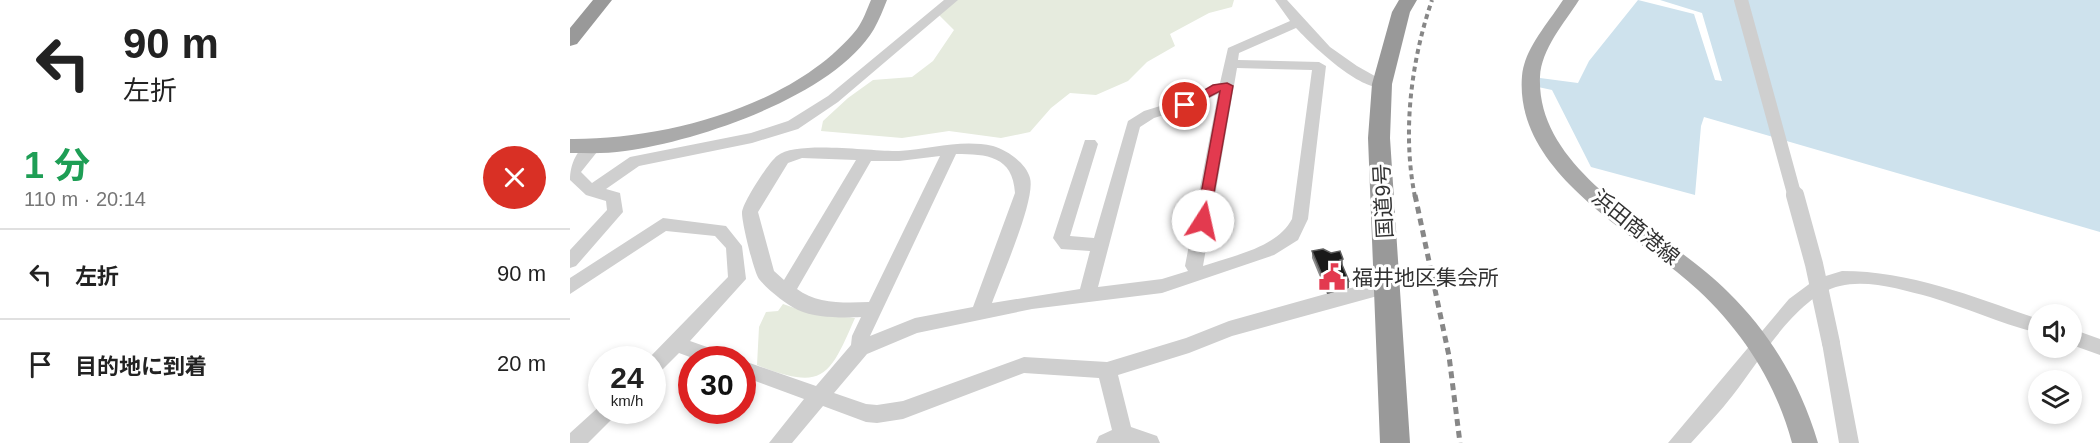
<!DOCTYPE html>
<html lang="ja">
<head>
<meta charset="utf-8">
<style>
	:root { --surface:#fff; --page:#f6f6f6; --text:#222; --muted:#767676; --line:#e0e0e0 }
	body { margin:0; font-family:Arial,"Noto Sans JP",sans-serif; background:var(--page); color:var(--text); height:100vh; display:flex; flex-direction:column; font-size:22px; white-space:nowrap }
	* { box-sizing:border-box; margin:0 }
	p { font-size:20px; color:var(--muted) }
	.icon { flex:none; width:33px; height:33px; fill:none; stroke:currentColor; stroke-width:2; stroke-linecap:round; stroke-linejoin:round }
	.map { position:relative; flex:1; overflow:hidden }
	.drawer { display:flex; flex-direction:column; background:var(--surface); width:570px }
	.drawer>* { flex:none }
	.guide { background:#fff; color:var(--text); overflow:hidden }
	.controls { position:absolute; left:1458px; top:304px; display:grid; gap:12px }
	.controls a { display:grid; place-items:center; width:54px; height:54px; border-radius:50%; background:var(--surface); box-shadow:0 3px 9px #0003; font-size:30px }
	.speed { position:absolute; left:18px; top:346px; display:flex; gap:12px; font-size:30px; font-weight:700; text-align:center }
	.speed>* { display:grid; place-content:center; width:78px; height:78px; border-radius:50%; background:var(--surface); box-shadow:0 3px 9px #0003; line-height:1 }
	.speed small { font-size:15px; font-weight:400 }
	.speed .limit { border:9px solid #d22; background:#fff; color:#111 }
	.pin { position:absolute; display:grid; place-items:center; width:51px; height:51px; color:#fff; margin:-26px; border:3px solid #fff; border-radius:50%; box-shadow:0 2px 6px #0007 }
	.me { position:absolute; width:66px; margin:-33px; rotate:10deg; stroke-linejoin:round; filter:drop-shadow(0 0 4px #0008) }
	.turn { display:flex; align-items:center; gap:21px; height:126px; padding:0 24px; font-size:27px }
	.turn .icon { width:78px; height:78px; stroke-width:2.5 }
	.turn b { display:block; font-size:42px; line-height:51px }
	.round { display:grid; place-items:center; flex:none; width:63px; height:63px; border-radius:32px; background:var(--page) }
	.head { display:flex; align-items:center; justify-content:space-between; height:102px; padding:0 24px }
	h1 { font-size:36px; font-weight:700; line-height:45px; color:#1e9e55 }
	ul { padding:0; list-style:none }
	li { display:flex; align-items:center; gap:18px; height:90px; padding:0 24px; border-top:2px solid var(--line) }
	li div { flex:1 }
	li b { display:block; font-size:22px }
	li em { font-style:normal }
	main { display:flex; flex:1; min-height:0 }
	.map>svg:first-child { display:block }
	.green { fill:#e6ebde }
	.water { fill:#cee2ed }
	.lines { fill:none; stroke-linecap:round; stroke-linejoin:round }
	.minor { fill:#cfcfcf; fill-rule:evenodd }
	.major { fill:#aaa; fill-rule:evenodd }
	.highway { fill:#999; fill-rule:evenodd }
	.rail-far1 { stroke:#878787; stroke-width:4; stroke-dasharray:5 4; stroke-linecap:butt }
	.rail { stroke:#878787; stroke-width:5; stroke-dasharray:7 5; stroke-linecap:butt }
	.minor-bridge-far1 { stroke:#cfcfcf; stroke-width:14 }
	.minor-bridge { stroke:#cfcfcf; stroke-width:18 }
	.wall { fill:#8c8c8c }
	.shaded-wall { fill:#5e5e5e }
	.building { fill:#191919; stroke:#5e5e5e; stroke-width:1.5 }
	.route { fill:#e33a4f; stroke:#942633; stroke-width:1.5 }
	.labels { text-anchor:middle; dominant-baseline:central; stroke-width:6; stroke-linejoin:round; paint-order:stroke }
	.street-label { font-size:21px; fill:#323232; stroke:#fff }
	.poi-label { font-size:21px; fill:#323232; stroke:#fff; text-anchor:start }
</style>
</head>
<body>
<main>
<section class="drawer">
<div class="guide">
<div class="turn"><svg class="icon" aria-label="left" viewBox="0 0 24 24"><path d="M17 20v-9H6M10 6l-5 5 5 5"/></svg><div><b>90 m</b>左折</div></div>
</div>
<div class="head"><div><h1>1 分</h1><p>110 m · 20:14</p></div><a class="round" style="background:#d93025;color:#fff"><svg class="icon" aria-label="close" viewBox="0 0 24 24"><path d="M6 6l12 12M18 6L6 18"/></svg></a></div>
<ul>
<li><svg class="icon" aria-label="left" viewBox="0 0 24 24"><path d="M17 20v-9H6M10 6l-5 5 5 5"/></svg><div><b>左折</b></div><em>90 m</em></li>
<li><svg class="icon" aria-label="arrive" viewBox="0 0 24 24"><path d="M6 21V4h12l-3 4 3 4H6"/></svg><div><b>目的地に到着</b></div><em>20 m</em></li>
</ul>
</section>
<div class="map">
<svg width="1530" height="443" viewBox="0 0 1530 443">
	<rect width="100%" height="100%" fill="#fff"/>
	<!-- green -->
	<path class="green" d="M387,0H664L662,7L639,13L600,34L605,46L577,62L558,81L526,95L500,93L481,108L460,132L431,138L379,131L332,138L251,131L253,121L278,98L303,80L342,77L363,61L384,30L369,15Z
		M213,304L242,314L285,318C259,378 253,391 187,365L189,327L196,312L208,311Z"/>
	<!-- water -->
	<path class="water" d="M1068,0L1124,14L1145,80L1152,81L1132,13L1090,0H1530V232L1134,117L1131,126L1125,195L1021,167L982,90L968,87L970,78L1008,83L1019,61Z"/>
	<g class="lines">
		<!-- minor -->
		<path class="minor" d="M374,0H388L268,102L228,129L182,143L69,166L36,189L50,193L53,212L6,266L0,268V250L37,210L36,201L16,195L0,180C0,165 7,146 23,142L31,147L11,172L22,183L60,157L181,133L218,121L258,96Z
			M705,0H717L760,47L787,66L819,84L817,87C792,94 742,45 726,28L669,53L668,60L749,62L756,66L738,219L728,240L704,255L592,293L462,309L347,333L297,354L264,393L296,404L307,405L333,401L454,357L537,362L616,338L659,321L759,293L816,280L822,282L825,287L822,292L662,336L619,353L548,375L561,427L587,436L590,443H526L529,436L542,430L529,378L454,373L333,419L307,423L296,422L253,406L222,443H199L234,399L172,376L171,360L246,386L281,345L282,336L291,317C273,318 245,318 228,310C216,304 198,290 189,279C184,272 172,224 172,213C172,203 199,162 207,156C227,140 302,152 329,151C361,149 391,139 423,146C437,150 456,163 460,178C466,199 431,278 422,303L510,289L520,251L491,249L483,238L515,140H525L528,144L500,236L524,238L558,121L574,111L613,99L650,83L658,48L720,21ZM667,68L742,70L722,219C707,248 662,256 633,266ZM648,94L615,266L618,271L592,279L528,287L570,127L584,118L623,106ZM386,154C417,154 443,156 445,193L403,307L345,318L300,336ZM370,156L299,302C275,303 246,304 227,289L301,161H329ZM232,158L286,160L214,280L204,271L188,212L218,163Z
			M93,218L156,226L172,246L176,279L120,341L157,354L159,360H128L109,353L89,373L82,375V360H77L158,277L156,248L145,236L96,231L0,294V278Z
			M1272,271C1341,271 1404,297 1468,319V333C1432,324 1397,308 1360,297C1333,290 1298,279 1270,286C1227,295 1189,362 1163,395C1150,412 1135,427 1121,443H1098L1219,299L1246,279Z
			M1502,329L1530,339V355L1502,345Z
			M1261,335L1268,337L1270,343L1289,443H1269L1252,343L1254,337Z
			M32,404V411H47L44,417L18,443H0V433Z"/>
		<!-- major -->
		<path class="major" d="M301,0H317C313,10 309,20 304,29C264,96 128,141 55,151C37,154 18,153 0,153V139C94,140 225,106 287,29C293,21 297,9 301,0Z
			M993,0H1009C995,22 971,49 970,77C966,175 1098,231 1158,292C1201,334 1231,385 1248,443H1222C1206,383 1173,332 1128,290C1067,233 944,174 952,76C954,49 979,22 993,0Z"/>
		<!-- highway -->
		<path class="highway" d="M23,0H42L7,44L0,46V28Z
			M829,0H847L840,12L822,84L820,138L840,443H810L798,138L802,84L822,12Z"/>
		<!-- rail-far1 -->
		<path class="rail-far1" d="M845,197C832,133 841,61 862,0"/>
		<!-- rail -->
		<path class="rail" d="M845,195L879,356L890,443"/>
		<!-- minor-bridge-far1 -->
		<path class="minor-bridge-far1" d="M1171,0L1225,197"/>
		<!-- minor-bridge -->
		<path class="minor-bridge" d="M1225,195L1244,264L1261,343"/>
	</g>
	<!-- wall -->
	<path class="wall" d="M742,251L761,253L773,259V265L772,266L779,288L757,294L742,258Z"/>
	<!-- shaded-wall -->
	<path class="shaded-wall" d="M779,281V288L757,294V287Z"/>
	<!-- building -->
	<path class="building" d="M753,249L761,253L770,251L773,259L770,260L779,281L757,287L742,251Z"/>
	<!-- route -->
	<path class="route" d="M657,83L663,86L639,221L633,226L626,221L650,91L619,107L615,109L609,105L643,85Z"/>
	<!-- icons -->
	<defs>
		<symbol id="civic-bare" viewBox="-9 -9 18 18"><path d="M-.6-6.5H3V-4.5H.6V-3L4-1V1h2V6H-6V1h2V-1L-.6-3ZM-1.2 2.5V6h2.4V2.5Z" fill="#e33a4f" stroke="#fff" stroke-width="2.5" paint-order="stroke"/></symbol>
	</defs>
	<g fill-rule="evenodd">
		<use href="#civic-bare" x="743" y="258" width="38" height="38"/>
	</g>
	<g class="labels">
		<!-- street labels -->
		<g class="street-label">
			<text transform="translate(813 201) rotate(-93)">国道9号</text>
			<text transform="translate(1066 227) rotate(39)">浜田商港線</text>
		</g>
		<!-- poi labels -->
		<g class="poi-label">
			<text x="782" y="277">福井地区集会所</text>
		</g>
	</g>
</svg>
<div class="controls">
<a><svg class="icon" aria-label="sound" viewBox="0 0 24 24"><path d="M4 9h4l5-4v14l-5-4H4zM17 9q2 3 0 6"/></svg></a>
<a><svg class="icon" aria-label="layers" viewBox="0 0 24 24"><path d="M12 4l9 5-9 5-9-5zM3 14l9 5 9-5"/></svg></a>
</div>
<div class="speed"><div>24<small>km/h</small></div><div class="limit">30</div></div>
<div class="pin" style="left:615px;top:105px;background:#d93025"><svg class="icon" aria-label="arrive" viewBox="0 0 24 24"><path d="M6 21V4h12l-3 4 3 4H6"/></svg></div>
<svg class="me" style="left:633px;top:221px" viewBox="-20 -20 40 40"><circle r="19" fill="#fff"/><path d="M0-13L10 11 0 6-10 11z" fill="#e33a4f"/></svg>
</div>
</main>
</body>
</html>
